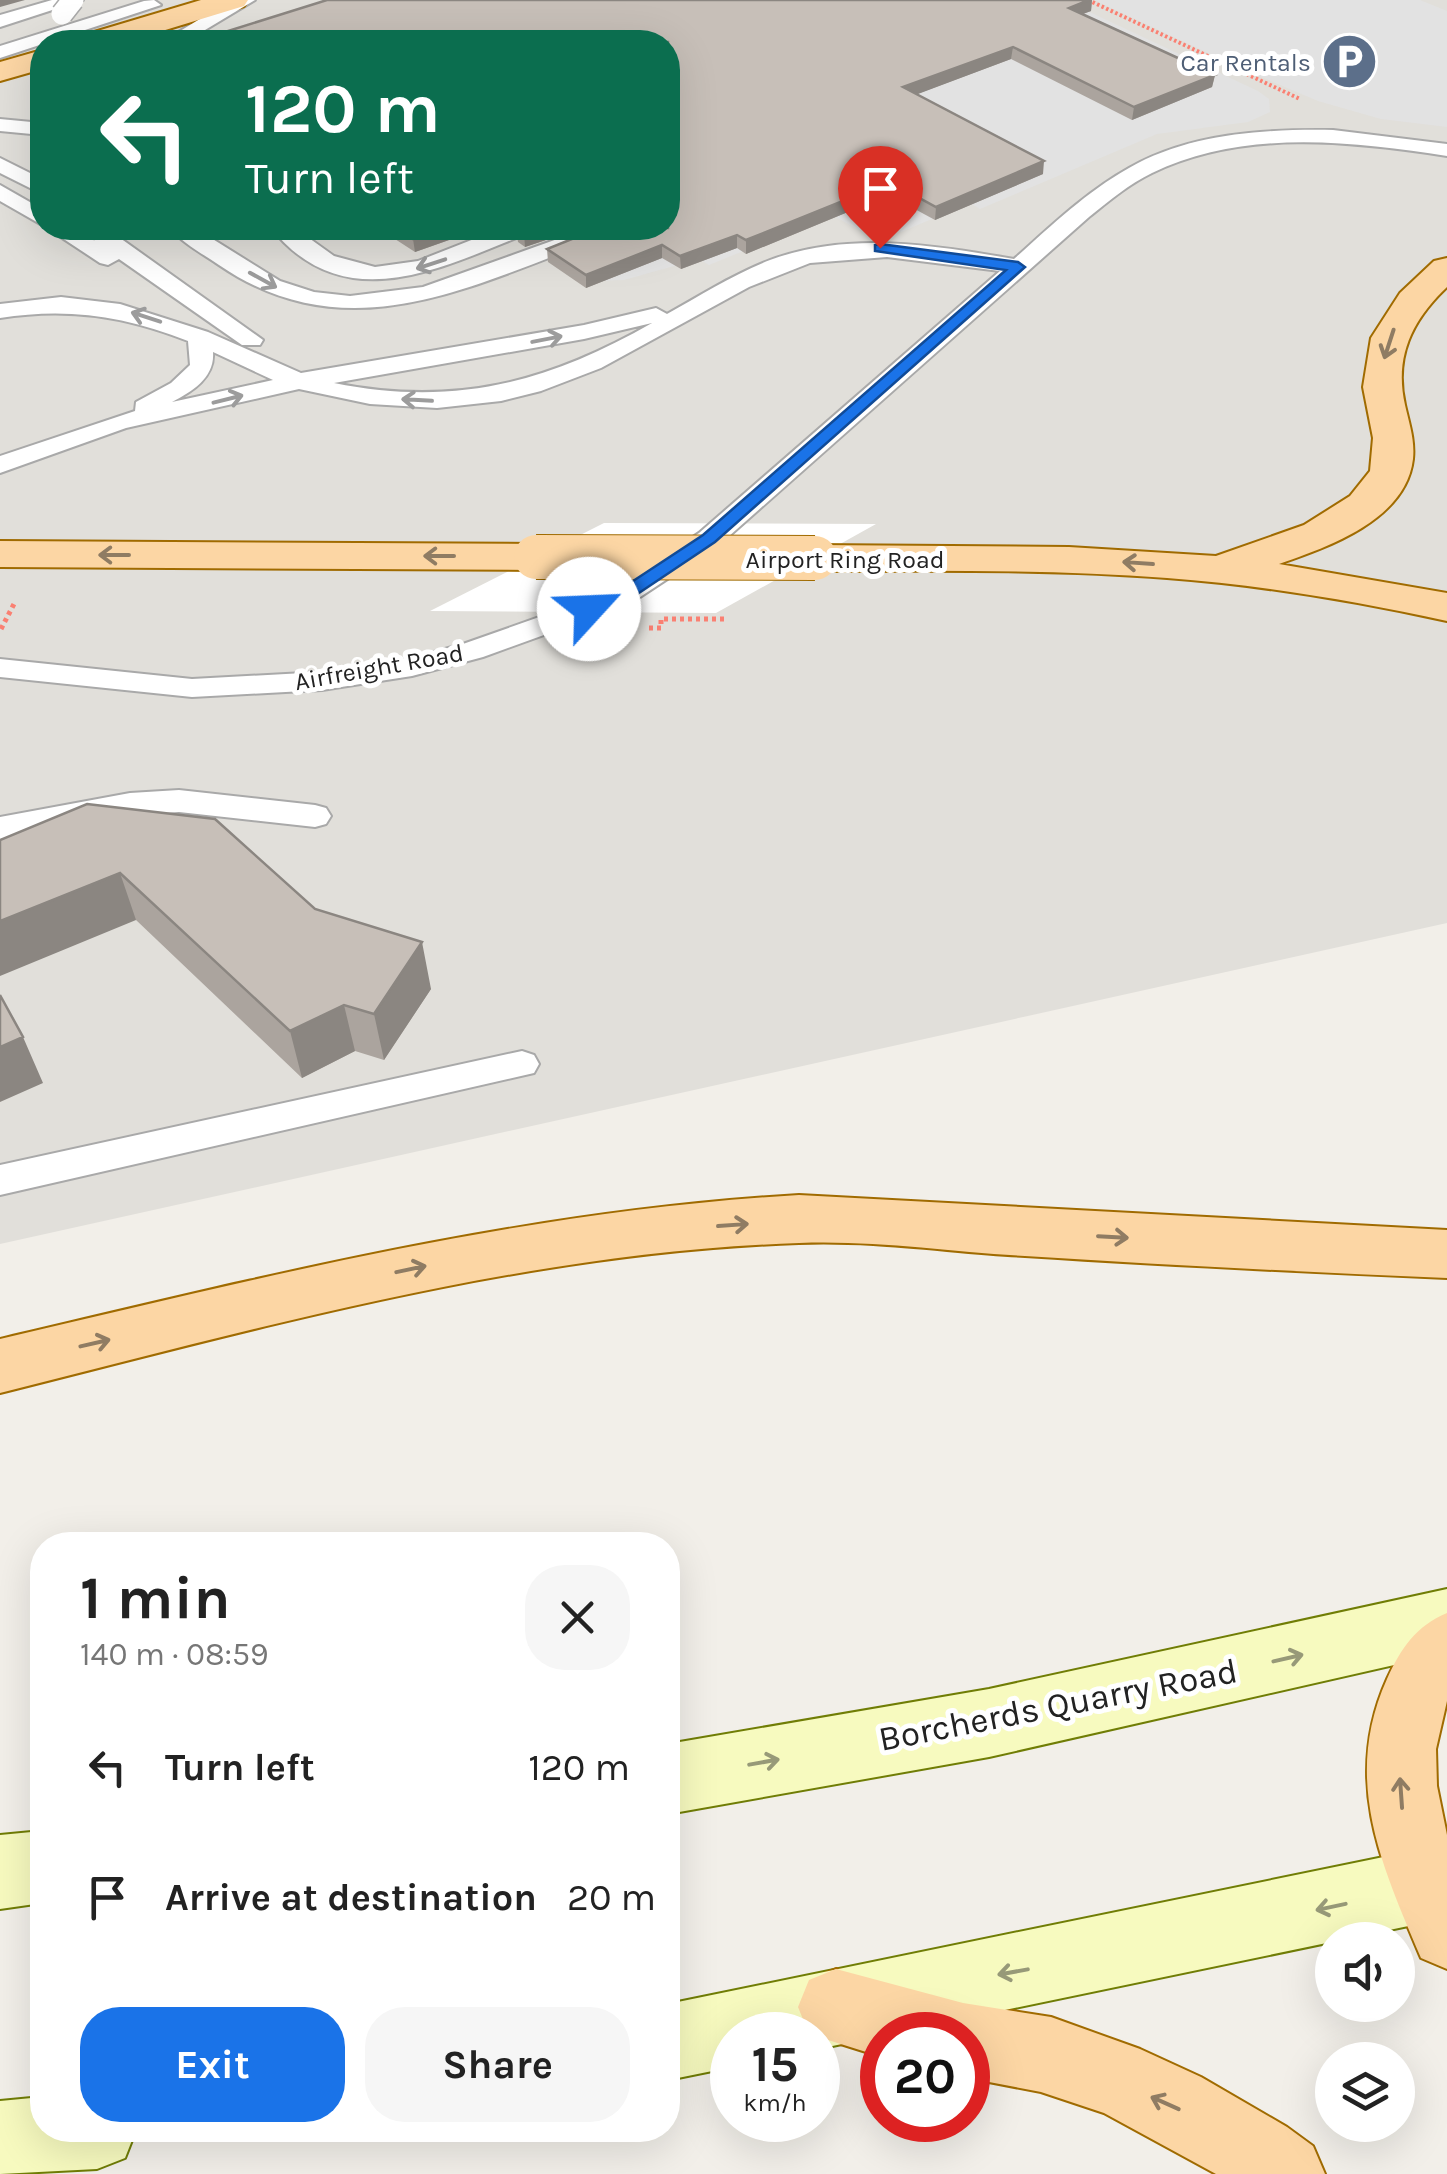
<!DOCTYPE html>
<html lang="en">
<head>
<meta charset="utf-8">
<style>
	:root { --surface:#fff; --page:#f6f6f6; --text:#222; --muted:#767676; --accent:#1a73e8 }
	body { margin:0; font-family:Karla,sans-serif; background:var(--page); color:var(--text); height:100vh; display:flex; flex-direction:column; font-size:38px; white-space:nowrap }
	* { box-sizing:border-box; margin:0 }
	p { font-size:32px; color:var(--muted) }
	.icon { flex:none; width:55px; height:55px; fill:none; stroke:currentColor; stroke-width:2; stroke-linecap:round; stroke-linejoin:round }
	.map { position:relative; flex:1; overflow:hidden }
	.panel { position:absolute; left:30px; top:1532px; width:650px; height:610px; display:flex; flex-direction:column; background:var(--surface); border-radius:40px; box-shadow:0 10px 40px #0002 }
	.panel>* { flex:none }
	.guide { position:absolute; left:30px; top:30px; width:650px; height:210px; border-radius:40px; box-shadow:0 10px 40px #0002; background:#0b6e4f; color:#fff; overflow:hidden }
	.tools { position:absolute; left:1315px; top:1922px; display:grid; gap:20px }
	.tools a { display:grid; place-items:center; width:100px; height:100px; border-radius:50%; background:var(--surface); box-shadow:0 10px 40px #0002; font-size:50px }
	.speed { position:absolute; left:710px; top:2012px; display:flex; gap:20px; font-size:50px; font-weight:700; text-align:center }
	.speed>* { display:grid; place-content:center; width:130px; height:130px; border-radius:50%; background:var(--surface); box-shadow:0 10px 40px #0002; line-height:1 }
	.speed small { font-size:25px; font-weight:400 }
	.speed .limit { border:15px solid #d22; background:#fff; color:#111 }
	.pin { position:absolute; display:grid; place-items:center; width:85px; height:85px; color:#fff; margin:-102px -42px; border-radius:50% 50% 50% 0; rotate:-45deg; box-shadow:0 0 10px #0007 }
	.pin .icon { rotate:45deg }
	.me { position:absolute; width:110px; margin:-55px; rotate:65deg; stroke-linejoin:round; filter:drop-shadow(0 0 8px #0008) }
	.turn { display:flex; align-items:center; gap:35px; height:210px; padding:0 50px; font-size:45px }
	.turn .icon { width:130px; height:130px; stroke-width:2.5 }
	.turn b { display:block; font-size:70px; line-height:85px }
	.round { display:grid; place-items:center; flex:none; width:105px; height:105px; border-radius:40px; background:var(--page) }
	.headline { display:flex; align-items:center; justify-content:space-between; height:170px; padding:0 50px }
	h1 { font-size:60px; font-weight:700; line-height:75px }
	.cta { display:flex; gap:20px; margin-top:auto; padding:20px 50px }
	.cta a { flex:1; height:115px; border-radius:40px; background:var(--accent); color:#fff; font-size:40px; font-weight:700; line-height:115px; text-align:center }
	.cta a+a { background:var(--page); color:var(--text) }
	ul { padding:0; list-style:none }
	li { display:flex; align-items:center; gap:30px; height:130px; padding:0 50px }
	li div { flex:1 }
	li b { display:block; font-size:38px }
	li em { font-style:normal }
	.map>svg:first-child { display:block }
	.airport { fill:#e1dfda; fill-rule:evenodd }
	.parking { fill:#e2e2e2 }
	.pier { fill:#fff }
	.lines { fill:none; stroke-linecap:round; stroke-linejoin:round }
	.lane-casing { stroke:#a9a9a9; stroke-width:4 }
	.secondary-casing { stroke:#707d05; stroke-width:4 }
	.primary-casing { stroke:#a06b00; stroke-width:4 }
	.path-far1 { stroke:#fa8072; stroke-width:4; stroke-dasharray:2.5 2.5; stroke-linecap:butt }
	.path { stroke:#fa8072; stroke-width:5; stroke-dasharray:4 4; stroke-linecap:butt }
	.lane { fill:#fff; fill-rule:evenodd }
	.secondary { fill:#f7fabf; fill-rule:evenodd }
	.primary { fill:#fcd6a4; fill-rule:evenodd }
	.lane-bridge-casing { stroke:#a9a9a9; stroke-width:24; stroke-linecap:butt }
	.primary-bridge-casing { stroke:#a06b00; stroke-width:46; stroke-linecap:butt }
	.lane-bridge { stroke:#fff; stroke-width:21 }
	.primary-bridge { stroke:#fcd6a4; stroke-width:44 }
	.wall { fill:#aba49e }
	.shaded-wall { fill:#8b8681 }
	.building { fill:#c7bfb8; stroke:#8b8681; stroke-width:2.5 }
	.oneway { stroke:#9c9c9c }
	.oneway2 { stroke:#8f7c63 }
	.oneway3 { stroke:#979978 }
	.route { fill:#1a73e8; stroke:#114b97; stroke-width:2.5 }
	.labels { text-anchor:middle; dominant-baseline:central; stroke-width:10; stroke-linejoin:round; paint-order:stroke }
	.far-service-label { font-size:25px; fill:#4e5e75; stroke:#fff; text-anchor:end }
	.far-street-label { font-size:25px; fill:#222; stroke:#fff }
	.near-street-label { font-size:35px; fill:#222; stroke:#fff }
</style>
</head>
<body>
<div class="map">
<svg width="1447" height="2174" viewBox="0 0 1447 2174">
	<rect width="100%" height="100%" fill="#f2efe9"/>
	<!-- airport -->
	<path class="airport" d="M0,0H1447V923L0,1244ZM42,42H668V228H42Z"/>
	<!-- parking -->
	<path class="parking" d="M1064,0L1258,91L1269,99L1270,112L1248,122L1157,134L980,209L970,203L901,232L882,221L859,230L832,215L709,265L699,259L624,280L597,281L528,228H668V42H264Z
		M1094,0H1420L1447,11V127L1381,119L1318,101L1240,68L1256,61L1250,57L1232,64Z"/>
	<!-- pier -->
	<path class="pier" d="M604,523L876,524L716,613L430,611Z"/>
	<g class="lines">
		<defs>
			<path id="lane" d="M52,0H83L0,27V15Z
				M231,0H255L185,42H162Z
				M144,1L154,0L161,5L0,58V46Z
				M0,119L42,123V135L0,131Z
				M1333,130L1447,144V156C1350,141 1243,129 1152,173C1129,184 1109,201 1089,217L719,545L640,597L599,615L483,657L412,676L322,690L192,697L0,677V659L192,679L322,672L412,658L463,644L579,603L620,585L699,533L1000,271L887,257L810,263L749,287L601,368L541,391L501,401L437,408L370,404L299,389L126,428L0,473V456L135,411L136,402L171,383L190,365L188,341C125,316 67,307 0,318V304L61,297L120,304L208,332L301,373L584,325L656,308L667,314C701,295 734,274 770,260C849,231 933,245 1014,259C1050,227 1086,192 1129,168C1190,133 1265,129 1333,130ZM652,323C547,383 454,407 334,383L584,339ZM213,352L273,380L172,402C193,391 215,377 213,352Z
				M0,158L42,179V194L0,173Z
				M0,185L42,209V225L0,201Z
				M47,228H73L95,241L82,228H106L263,340L260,345H242L119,259L108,265L100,263Z
				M170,228H195L280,281L314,292L350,296L423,287L577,232L588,239L585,244C461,291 343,350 219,265C203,254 182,243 170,228Z
				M271,228H295L334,256L375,267L418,261L502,228H532L529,233C442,267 345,320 271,228Z
				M179,790L315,805L326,808L331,816L326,824L315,827L179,812L130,815L0,839V817L130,793Z
				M522,1051L534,1055L539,1064L534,1073L0,1195V1165Z"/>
			<path id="secondary" d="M1447,1589V1653L989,1757L668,1814V1744L989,1689Z
				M42,1831V1903L0,1909V1835Z
				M1447,1844V1918L818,2049V2035H732V2067L668,2080V2004Z
				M42,2097V2130H136L125,2158L97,2169L0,2174V2101Z"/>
			<path id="primary" d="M201,0H248L244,6L126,42H80L84,35Z
				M42,50V69L0,81V62Z
				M1447,258V287C1412,320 1394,357 1405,405C1409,423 1415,440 1413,459C1406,520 1328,547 1279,564L1447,593V621C1355,601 1261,585 1167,578C1050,569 932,571 815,571L800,567L794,558L800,549L815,545L1069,547L1216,556L1304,525L1350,496L1370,471L1373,438L1363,387L1371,338L1400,293L1434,261Z
				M0,541L536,544L551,548L557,557L551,566L536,570L0,567Z
				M799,1195L1447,1230V1278C1306,1272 1166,1265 1025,1256C950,1252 875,1240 799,1243C527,1252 263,1327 0,1393V1339C268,1276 523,1211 799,1195Z
				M1447,1613V1701L1436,1749L1437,1786L1447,1835V1969L1421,1958C1381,1864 1342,1779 1387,1679C1401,1648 1416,1626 1447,1613Z
				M836,1969L963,2003L1051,2017L1140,2049L1201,2077L1287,2127L1313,2146L1325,2174H1216L1104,2113L1041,2092L968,2078V2035H882V2057L809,2034L798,2007L809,1980Z"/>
		</defs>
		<!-- lane casing -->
		<use href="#lane" class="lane-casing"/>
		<!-- secondary casing -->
		<use href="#secondary" class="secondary-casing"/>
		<!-- primary casing -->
		<use href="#primary" class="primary-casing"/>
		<!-- path-far1 -->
		<path class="path-far1" d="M1088,0L1300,99"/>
		<!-- path -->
		<path class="path" d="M649,628H661V619H725
			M1,629L14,604"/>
		<!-- lane -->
		<use href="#lane" class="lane"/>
		<!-- secondary -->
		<use href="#secondary" class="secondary"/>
		<!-- primary -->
		<use href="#primary" class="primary"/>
		<defs>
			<path id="lane-bridge" d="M62,14L73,0"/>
			<path id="primary-bridge" d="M536,557L815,558"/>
		</defs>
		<!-- lane-bridge casing -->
		<use href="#lane-bridge" class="lane-bridge-casing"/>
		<!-- primary-bridge casing -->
		<use href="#primary-bridge" class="primary-bridge-casing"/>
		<!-- lane-bridge -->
		<use href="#lane-bridge" class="lane-bridge"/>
		<!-- primary-bridge -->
		<use href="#primary-bridge" class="primary-bridge"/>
	</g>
	<!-- wall -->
	<path class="wall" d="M327,0H1092L1091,11L1082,14L1215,75L1212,87L1132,120L1011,59L917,94L1043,174L935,220L889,195L746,254L737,248L681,269L662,258L586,288L548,262L547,249L585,234L579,229L525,247L518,242L516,228H668V42H227L225,32Z
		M378,228H483L415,252Z
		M0,840L315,909L431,989L384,1060L355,1051L302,1078L136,920Z"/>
	<!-- shaded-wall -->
	<path class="shaded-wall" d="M0,0H25L0,7Z
		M1089,0H1092L1091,11L1067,20L1069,8Z
		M1013,47L1011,59L902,100L903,87Z
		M1215,75L1212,87L1132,120L1134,107Z
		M1044,161L1043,174L935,220L936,207Z
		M890,182L889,195L746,254V240Z
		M446,228H483L415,252L413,239Z
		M542,228H579V229L525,247L524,233Z
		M737,235V248L681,269L680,256Z
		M662,245V258L586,288V275Z
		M120,873L136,920L0,976V921Z
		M422,942L431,989L384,1060L374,1014Z
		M344,1005L355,1051L302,1078L290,1031Z
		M23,1037L43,1083L0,1102V1047Z"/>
	<!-- building -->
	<path class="building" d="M327,0H1089L1069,8L1215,75L1134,107L1013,47L903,87L1044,161L936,207L890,182L746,240L737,235L680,256L662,245L586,275L547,249L587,233L590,228H668V42H240L225,32Z
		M396,228H446L413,239Z
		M516,228H542L524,233Z
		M87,804L215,819L315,909L422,942L374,1014L344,1005L290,1031L120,873L0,921V840Z
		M0,995L23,1037L0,1047Z"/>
	<!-- one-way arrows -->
	<defs><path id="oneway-shaft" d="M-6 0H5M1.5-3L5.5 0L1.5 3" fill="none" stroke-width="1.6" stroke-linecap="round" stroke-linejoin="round" transform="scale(2.5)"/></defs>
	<g class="oneway">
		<use href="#oneway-shaft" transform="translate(431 264) rotate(162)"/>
		<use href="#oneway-shaft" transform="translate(263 280) rotate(29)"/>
		<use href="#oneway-shaft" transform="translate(146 317) rotate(-162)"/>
		<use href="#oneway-shaft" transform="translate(547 339) rotate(-11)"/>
		<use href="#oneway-shaft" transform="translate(228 399) rotate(-14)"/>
		<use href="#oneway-shaft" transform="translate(417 400) rotate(-177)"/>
	</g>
	<g class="oneway2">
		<use href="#oneway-shaft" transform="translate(1389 344) rotate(108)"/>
		<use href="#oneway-shaft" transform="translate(114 555) rotate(-180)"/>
		<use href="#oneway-shaft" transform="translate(439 556) rotate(-180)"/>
		<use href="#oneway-shaft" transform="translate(1138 563) rotate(-176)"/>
		<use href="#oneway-shaft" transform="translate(733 1225) rotate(-4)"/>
		<use href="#oneway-shaft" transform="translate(1113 1237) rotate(3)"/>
		<use href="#oneway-shaft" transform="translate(411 1269) rotate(-12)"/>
		<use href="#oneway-shaft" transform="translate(95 1343) rotate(-13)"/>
		<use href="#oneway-shaft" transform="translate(1401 1793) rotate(-94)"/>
		<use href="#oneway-shaft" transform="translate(1165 2103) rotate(-156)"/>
	</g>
	<g class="oneway3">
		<use href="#oneway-shaft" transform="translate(1288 1658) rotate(-13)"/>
		<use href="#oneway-shaft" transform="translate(764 1762) rotate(-10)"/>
		<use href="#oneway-shaft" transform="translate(1331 1907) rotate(168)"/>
		<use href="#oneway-shaft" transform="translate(1013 1972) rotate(170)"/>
	</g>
	<!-- route -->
	<path class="route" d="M880,244L1018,262L1025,267L715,542L636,595L596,613H583V605L624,587L703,535L1006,270L875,251V245Z"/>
	<!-- icons -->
	<defs>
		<symbol id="parking-disc" viewBox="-11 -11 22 22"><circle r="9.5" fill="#5c6f8a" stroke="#fff"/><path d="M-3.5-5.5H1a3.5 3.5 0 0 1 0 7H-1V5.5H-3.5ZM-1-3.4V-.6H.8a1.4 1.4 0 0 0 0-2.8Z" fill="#fff"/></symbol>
	</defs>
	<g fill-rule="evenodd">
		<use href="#parking-disc" x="1318" y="30" width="63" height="63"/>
	</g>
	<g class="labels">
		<!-- far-service labels -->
		<g class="far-service-label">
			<text x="1311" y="62">Car Rentals</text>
		</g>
		<!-- far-street labels -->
		<g class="far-street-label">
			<text x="845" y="559">Airport Ring Road</text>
			<text transform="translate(379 667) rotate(-10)">Airfreight Road</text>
		</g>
		<!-- near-street labels -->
		<g class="near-street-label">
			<text transform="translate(1058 1705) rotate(-11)">Borcherds Quarry Road</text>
		</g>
	</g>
</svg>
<div class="tools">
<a><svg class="icon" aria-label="sound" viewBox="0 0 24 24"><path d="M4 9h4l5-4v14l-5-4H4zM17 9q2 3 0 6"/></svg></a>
<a><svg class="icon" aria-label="layers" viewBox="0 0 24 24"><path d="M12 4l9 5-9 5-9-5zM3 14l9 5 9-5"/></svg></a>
</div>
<div class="speed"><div>15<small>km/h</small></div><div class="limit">20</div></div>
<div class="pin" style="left:880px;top:248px;background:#d93025"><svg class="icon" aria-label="arrive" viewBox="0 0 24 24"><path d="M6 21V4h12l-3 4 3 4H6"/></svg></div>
<svg class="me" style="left:589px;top:609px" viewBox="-20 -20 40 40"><circle r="19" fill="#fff"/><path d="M0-13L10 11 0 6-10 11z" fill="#1a73e8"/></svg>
<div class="guide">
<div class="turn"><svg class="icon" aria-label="left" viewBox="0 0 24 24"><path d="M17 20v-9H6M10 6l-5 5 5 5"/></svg><div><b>120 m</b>Turn left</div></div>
</div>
<section class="panel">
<div class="headline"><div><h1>1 min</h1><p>140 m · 08:59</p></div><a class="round"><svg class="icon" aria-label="close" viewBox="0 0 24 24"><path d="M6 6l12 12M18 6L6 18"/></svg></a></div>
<ul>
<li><svg class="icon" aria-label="left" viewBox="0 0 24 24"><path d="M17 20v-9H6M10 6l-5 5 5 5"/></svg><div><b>Turn left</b></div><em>120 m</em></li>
<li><svg class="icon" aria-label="arrive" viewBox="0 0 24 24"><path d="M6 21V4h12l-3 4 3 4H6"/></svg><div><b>Arrive at destination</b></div><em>20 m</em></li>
</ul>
<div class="cta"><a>Exit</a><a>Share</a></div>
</section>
</div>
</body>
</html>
